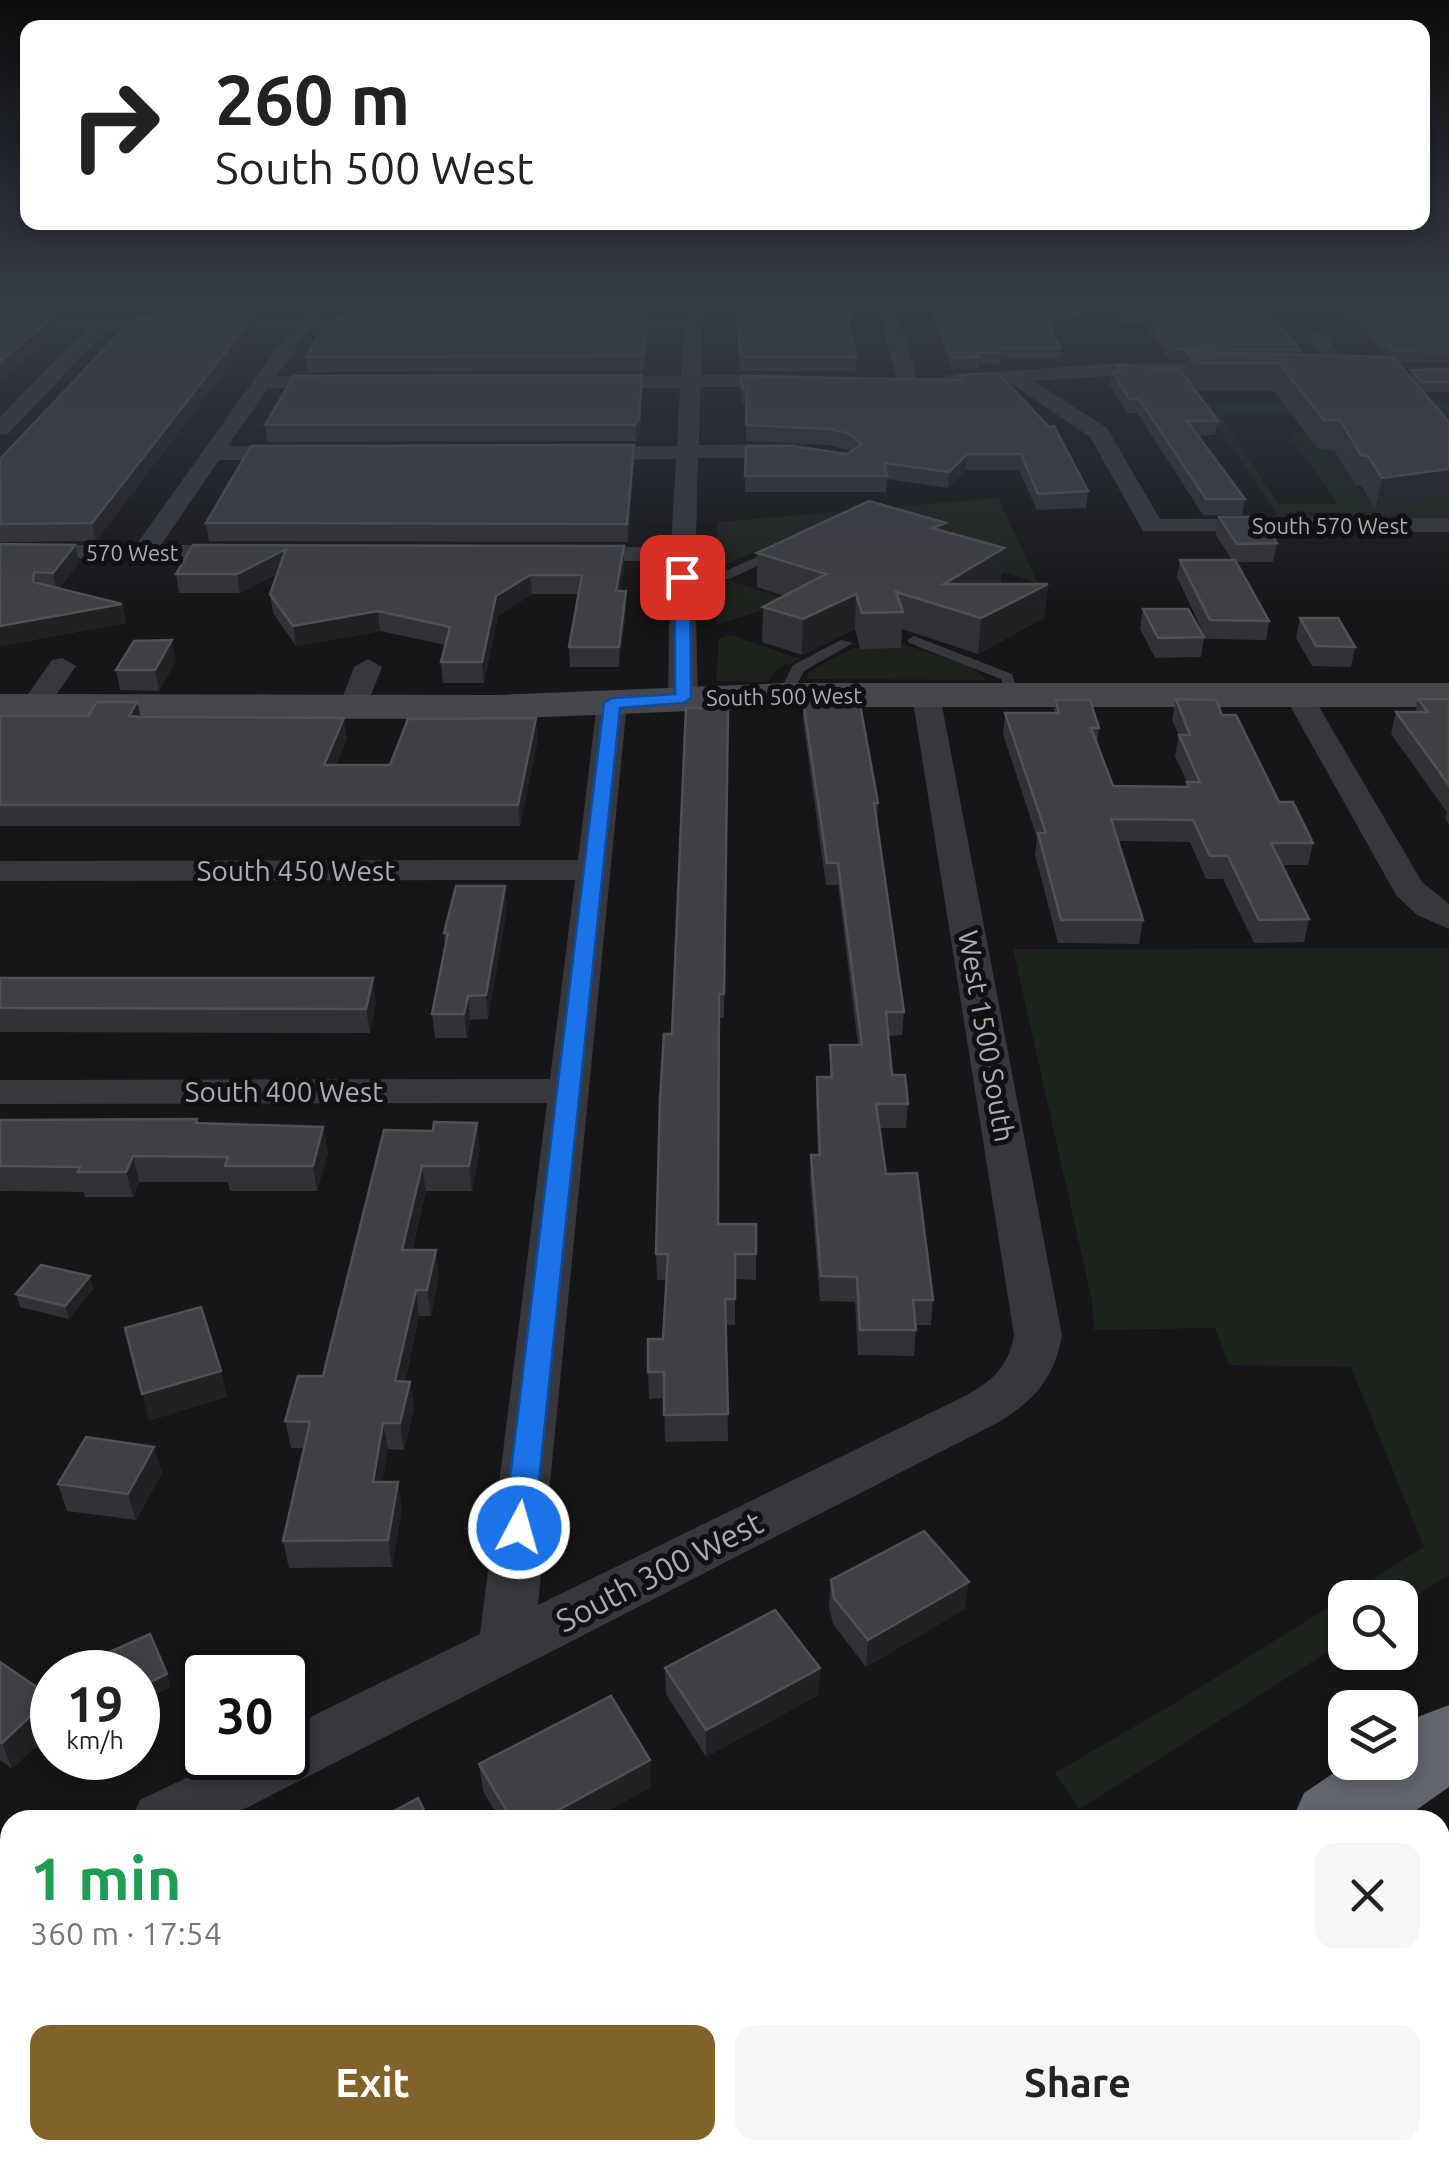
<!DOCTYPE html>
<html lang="en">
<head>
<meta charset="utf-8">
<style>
	:root { --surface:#fff; --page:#f6f6f6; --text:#222; --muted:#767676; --accent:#80622a }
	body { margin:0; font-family:Ubuntu,sans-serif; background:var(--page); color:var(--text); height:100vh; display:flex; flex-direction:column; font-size:38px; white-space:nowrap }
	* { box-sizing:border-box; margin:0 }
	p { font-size:32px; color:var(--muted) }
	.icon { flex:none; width:55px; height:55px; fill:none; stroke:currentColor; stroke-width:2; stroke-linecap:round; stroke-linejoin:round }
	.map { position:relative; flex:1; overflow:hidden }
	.drawer { position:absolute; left:0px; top:1810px; width:1450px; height:350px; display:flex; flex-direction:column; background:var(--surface); border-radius:30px 30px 0 0; box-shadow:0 5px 15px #0003 }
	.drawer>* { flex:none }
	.hud { position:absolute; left:20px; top:20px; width:1410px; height:210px; border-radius:20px; box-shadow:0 5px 15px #0003; background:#fff; color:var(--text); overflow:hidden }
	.fabs { position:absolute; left:1328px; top:1580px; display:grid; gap:20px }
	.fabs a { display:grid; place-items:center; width:90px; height:90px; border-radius:20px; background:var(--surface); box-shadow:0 5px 15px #0003; font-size:50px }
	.speed { position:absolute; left:30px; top:1650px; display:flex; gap:20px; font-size:50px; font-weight:700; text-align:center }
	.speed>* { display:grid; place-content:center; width:130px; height:130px; border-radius:50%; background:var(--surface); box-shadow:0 5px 15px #0003; line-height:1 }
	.speed small { font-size:25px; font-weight:400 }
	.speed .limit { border:5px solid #111; border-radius:15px; background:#fff; color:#111 }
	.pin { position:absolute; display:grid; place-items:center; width:85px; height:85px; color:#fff; margin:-42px; border-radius:20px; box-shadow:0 5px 15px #0006 }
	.me { position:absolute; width:110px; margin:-55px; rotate:6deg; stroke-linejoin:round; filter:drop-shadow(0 0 8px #0008) }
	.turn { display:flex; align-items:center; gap:35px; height:210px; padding:0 30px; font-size:45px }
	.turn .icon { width:130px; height:130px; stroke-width:2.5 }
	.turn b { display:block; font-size:70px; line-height:85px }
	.round { display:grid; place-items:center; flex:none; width:105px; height:105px; border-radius:20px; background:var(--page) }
	.overview { display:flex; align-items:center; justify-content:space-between; height:170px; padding:0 30px }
	h1 { font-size:60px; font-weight:600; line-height:75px; color:#1e9e55 }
	.primary-button { display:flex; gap:20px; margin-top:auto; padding:20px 30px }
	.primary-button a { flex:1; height:115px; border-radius:20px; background:var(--accent); color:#fff; font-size:40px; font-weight:600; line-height:115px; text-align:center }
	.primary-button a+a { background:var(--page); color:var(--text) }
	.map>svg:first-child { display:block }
	.green { fill:#1c231d }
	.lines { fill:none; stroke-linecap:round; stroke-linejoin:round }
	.service { fill:#37383d; fill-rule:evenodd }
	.minor { fill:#37383d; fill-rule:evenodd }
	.secondary { fill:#45474d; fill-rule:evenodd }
	.motorway { fill:#63666e; fill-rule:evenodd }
	.wall { fill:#323236 }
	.shaded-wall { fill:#212124 }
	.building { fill:#3f3f44; stroke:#4f5156; stroke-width:2.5 }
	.route { fill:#1a73e8; stroke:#114b97; stroke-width:2.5 }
	.labels { text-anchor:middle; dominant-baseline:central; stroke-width:10; stroke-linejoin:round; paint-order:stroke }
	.far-street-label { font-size:22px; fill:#a8adb8; stroke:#111113 }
	.street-label { font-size:28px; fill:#a8adb8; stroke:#111113 }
	.near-street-label { font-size:32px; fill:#a8adb8; stroke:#111113 }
</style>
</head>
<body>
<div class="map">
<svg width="1449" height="2160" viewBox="0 0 1449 2160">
	<rect width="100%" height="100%" fill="#161618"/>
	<!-- green -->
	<path class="green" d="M1202,403L1449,404V416L1221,415L1278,504H1338L1288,433L1449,434L1335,450L1355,485L1364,491L1449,492V518H1279Z
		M998,498L1038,583L897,541L836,546L795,534L718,568L717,522Z
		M728,580L792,601L716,625L718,584Z
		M731,635L800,659L777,669L767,682L716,681L719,638Z
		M906,645L967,665L988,680L806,679L809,672L853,648Z
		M1449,948V1575L1400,1606V1598H1345V1641L1080,1809L1055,1773L1180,1700L1424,1547L1351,1367L1229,1365L1215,1328L1094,1330L1092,1301L1013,949Z"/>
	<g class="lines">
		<!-- service -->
		<path class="service" d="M778,548L788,551L730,579L682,581L676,577L682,573L723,572Z
			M914,636L1012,674L1019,695L1007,698L1001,679L909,643L907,640Z
			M841,640L853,643L804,671L790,698H780L778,695L793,665Z"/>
		<!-- minor -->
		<path class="minor" d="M306,307H320L322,310L316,319H379L388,324L379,329H309L277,376H345L355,382L345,388H268L228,446H302L313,453L302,460H219L161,545H244L253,547L256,552L253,557L0,559V545H136L290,329H107L8,434L0,435V417L86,329H0V319H298Z
			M685,307H703L701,375H795L805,381L795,387H700L699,445L796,444L807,451L796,458H698L695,577L698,698L693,704H673L668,698L670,561H572L560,554L572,547H671L676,459L580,460L569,453L580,446H677L680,388H588L578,382L588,376H681L684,329H597L588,324L597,319H684Z
			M877,307H895L918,381L915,385L908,387L898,381Z
			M1318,332L1325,334L1352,372L1349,376H1335L1309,338Z
			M1122,363L1240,364L1250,370L1240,376L1122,375L1034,381L1107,428L1160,519L1449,518V532L1143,531L1090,437L1010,383L948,387L938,381L948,375Z
			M62,658L76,666L44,712H24L19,706L24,700L52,660Z
			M368,659L382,667L364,713H344L339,707L354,667Z
			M926,686L936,689L940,695L1062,1335C1055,1377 1035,1400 999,1422L223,1820H131L140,1800L228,1758H288V1728L480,1634L547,1103L0,1104V1080L550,1079L575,880L0,881V861L578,860L597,703L602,697H622L627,703L538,1605L965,1396C993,1380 1008,1368 1014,1335L912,695L916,689Z
			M1298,686L1308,689L1312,695L1422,882L1449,904V929L1417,915L1396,895L1284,695L1288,689Z
			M10,1867V1928L0,1932V1871Z"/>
		<!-- secondary -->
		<path class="secondary" d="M785,683H1449V707H785L498,719L0,718V694L498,695Z"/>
		<!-- motorway -->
		<path class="motorway" d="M1449,1705V1787L1402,1820H1292L1304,1793L1350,1762H1400V1729L1420,1716Z
			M1449,1985V2081L1440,2084V1988Z
			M1449,2094V2160H1383L1387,2150H1440V2097Z
			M794,2150H903L898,2160H790Z
			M1239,2150H1345L1340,2160H1235Z"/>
	</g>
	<!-- wall -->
	<path class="wall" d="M0,307H84L74,315L0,316Z
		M151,307H274L268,315H152Z
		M350,307H651V315H351Z
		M736,307H854V312H850L851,331L856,357L855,371H740Z
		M929,307H1267L1272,312V317L1301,350L1300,354L1387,357L1336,307H1449V362L1396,361L1410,377L1411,370L1449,369V392H1423L1449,499L1375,509L1362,487L1355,485L1334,450L1318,449L1274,391H1195L1218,421L1215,435L1198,436L1245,499L1242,515H1203L1137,413H1127L1110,385L1112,371H1117V365L1183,375L1186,360H1169L1143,322H1118L1111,310L1052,331L1061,348L1060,358L1000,359V364L979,363V368L951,369Z
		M252,318L254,333L96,541L0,542V459Z
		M649,333L643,371L308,372L306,357Z
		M960,375L1088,491L1086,508L1037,510L1019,470H966L948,488L887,479L886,492H745L746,446L847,454L851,451L829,445L746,441V403H742L741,376L960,380Z
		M642,391L640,435L636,441L267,442L265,425Z
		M634,445V462L628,542L209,541L206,523Z
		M1219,517L1277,543L1273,562H1237L1269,621L1266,640L1206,639L1177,577L1180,560H1232L1216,535Z
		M946,523L945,532L1001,582L998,584H1048L1044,618L978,654L902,629L901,648L860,649L855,629L802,655L762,642L763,607L784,596L757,587V553Z
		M0,544L75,545L79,563L59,588L122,604L126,623L0,646Z
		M624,565L620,591L626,611L619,667H570L569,647L579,594H532L498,616L484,683H443L441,662L445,645L380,631L296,646L273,613L270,594L277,574L240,593H179L176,574Z
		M1143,609L1204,637L1201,657L1155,658L1140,629Z
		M1300,618L1355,647L1351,667L1312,666L1296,638Z
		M176,661L159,691L120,690L116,670Z
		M1176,699L1222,715L1279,802L1313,843L1308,865H1282L1309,919L1304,942L1254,943L1223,879H1206L1190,842L1118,841L1143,920L1139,944L1058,943L1035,855L1037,838L1003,734L1005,713H1054L1055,700L1099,728L1097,744L1113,786L1186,787L1187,782L1175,756L1179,735L1172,720Z
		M1418,699H1449V825L1445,818L1447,812L1391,734L1396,712H1415Z
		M803,700L878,803L877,825L904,1012L902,1035L888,1036L892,1075L908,1104L906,1128H879L886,1174L933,1300L931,1325H916L914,1356L858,1355L855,1302L820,1301L810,1180L811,1155H818L816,1101L817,1077H830V1045H858L838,885H826L803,720Z
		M137,702L140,717L347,738L336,765H390L538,739L520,826H0V716H88Z
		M728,708L724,1018H719L718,1224H756V1280L735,1279V1325H726L728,1441L665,1442L664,1398L649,1399L648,1372L663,1339L667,1280H657L656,1254L672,1034Z
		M507,909L488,1019L470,1020L467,1038H435L432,1014L445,946L444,933Z
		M0,978L376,1002L370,1033L0,1032Z
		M197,1119L198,1123L323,1127L328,1153L317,1191H230L228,1182H139L133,1197H85L84,1192L0,1191V1120Z
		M384,1130L480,1148L472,1191H426L412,1250L439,1276L431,1316H419L405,1382H410L414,1408L404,1450L388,1449L382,1482L402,1508L392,1567L289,1568L283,1541L304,1448H291L285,1421L323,1376Z
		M90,1276L93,1289L69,1319L20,1307L16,1294Z
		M154,1447L162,1473L136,1520L67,1511L58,1484Z
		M831,1580L965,1609L866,1667L833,1624L829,1607Z
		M0,1662L12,1769L0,1760Z
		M665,1668H820L818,1695L706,1757L666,1694Z
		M479,1764L651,1787L591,1820H500L483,1791Z"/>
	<!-- shaded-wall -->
	<path class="shaded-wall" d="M72,307H84L74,315Z
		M267,307H274L268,315Z
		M1093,307H1111V310L1046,333L1047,323Z
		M52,318L55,333L0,381V362Z
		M252,318L254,333L96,541L92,523Z
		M649,318V333L643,371V356Z
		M642,375L640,435L636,441L635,425Z
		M634,445V462L628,542L627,524Z
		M967,454L966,470L948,488L949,472Z
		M1449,467V499L1375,509L1382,478Z
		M946,523L944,557L932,528Z
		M75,545L79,563L57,591L53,573Z
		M624,546V565L617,611L616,591Z
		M1004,548L1001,582L955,610L944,584Z
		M286,549L289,568L240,593L237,574Z
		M530,575L532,594L498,616L484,683L482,662L496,596Z
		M1048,584L1044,618L978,654L981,618Z
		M626,591V611L619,667V647Z
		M856,594L855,629L802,655L803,619Z
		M122,604L126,623L0,646V626Z
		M378,611L380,631L296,646L293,626Z
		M172,640L176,661L159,691L155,670Z
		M137,702L142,722L129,716Z
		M344,718L347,738L327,787L324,765Z
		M536,718L538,739L520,826L518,805Z
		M505,886L507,909L488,1019L486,995Z
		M373,978L376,1002L370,1033L366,1009Z
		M468,996L470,1020L467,1038L464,1014Z
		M477,1123L480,1148L472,1191L469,1166Z
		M323,1127L328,1153L317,1191L313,1166Z
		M133,1156L139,1182L133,1197L126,1172Z
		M422,1166L426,1191L405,1276L402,1250Z
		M436,1250L439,1276L431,1316L427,1290Z
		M90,1276L93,1289L69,1319L65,1306Z
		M416,1290L419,1316L399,1408L395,1381Z
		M221,1371L227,1397L149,1421L142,1394Z
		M410,1382L414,1408L404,1450L400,1423Z
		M383,1423L388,1449L378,1509L373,1482Z
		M154,1447L162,1473L136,1520L128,1494Z
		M398,1482L402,1508L392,1567L388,1540Z
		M969,1582L965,1609L866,1667L868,1640Z
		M820,1668L818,1695L706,1757V1730Z
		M167,1674L171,1687L138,1704V1688Z
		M51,1697L52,1732L12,1769L2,1743Z
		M650,1760L651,1787L591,1820H540Z
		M373,2150H411L393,2160H375Z"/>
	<!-- building -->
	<path class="building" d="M737,307H849L851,318H848L856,357H740Z
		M933,307H1093L1047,323L1061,348H999L1001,353H976L980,357L951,358Z
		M1116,307H1267L1272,312H1267L1301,350L1171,349L1144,312H1119Z
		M1348,307H1449V352L1393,351Z
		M0,318H52L0,362Z
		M134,318H252L92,523L0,524V459Z
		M339,318H649L643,356L306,357L328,321Z
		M1187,352L1393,357L1449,422V469L1382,478L1368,456L1361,455L1340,420H1324L1279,363H1195Z
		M1117,365L1180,370L1218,421H1187L1245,499H1206L1139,399H1129L1112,371H1121Z
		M1449,369V382H1422L1411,370Z
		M998,373L1049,427L1054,426L1088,491L1038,494L1021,454H967L949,472L884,463L887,476H745L746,446H792L847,454L862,444L849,434L830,429L746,425L747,388H742L741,376L962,380L960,375Z
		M642,375L639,419L635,425H265L294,376Z
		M634,445L627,524L206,523L251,446Z
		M869,501L946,523L932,528L1004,548L944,584H1048L981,618L896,592L903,612L862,613L856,594L803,619L763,607L826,574L757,553Z
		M1219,517H1259L1277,543L1237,544Z
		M0,544L75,545L53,573L34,572L33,582L122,604L0,626Z
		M193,545L624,546L616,591H626L619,647H569L582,575H530L496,596L482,662H441L450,627L378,611L293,626L270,594L286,549L237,574H176Z
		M1180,560H1235L1269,621L1210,620Z
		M1143,609H1188L1204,637L1158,638Z
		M1300,618H1338L1355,647L1316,646Z
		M172,640L155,670H116L134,641Z
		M859,699L878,803H874L904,1012H886L892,1075H905L908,1104H876L886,1174L917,1173L933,1300H913L916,1330H860L857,1277L821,1276L811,1155H820L817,1077H832L830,1045H862L838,863H827L803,700Z
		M1176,699L1216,700L1222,715H1236L1279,802H1293L1313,843H1271L1309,919L1259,920L1228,856H1210L1193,820L1111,819L1143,920H1061L1038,833H1046L1005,713H1059L1055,700H1090L1099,728H1091L1113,786L1189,787L1187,782H1200L1179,735H1190Z
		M1418,699H1449V785L1396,712H1428Z
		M97,702H137L129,716L140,717L344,718L324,765H390L408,719L536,718L518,805H0V716H88Z
		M686,708H728L724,994H719L718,1224H756V1254H735V1299H725L728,1414L664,1415V1372H648V1339H663L668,1254H656L660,1099L664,1034H672Z
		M456,886H505L486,995L468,996L464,1014H432L448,933H444Z
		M0,978H373L366,1009L0,1008Z
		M197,1119L196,1123L323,1127L313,1166H225L228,1157L133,1156L126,1172H78L80,1167L0,1166V1120Z
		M434,1122L477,1123L469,1166H422L402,1250H436L427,1290H416L395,1381L410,1382L400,1423H383L373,1482H398L388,1540L283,1541L310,1422L285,1421L298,1376H323L384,1130L433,1131Z
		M41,1265L90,1276L65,1306L16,1294Z
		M201,1307L221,1371L142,1394L125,1328Z
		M86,1437L154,1447L128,1494L58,1484Z
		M924,1531L969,1582L868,1640L834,1598L831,1580Z
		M775,1610L820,1668L706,1730L665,1668Z
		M150,1634L167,1674L138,1688V1672H108L101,1656Z
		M0,1662L51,1697L2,1743L0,1742Z
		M611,1696L650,1760L540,1820H512L479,1764Z
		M418,1798L429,1820H378Z"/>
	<!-- sky -->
	<linearGradient id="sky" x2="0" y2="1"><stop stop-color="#0c0c0d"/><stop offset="0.5" stop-color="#363c48"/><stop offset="1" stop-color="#363c48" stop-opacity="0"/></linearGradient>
	<rect width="1449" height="609" fill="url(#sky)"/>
	<!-- route -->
	<path class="route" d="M682,573L690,577L691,698L683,703L620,708L534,1528L530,1537L519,1540L509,1537L504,1528L604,703L612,698L675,694V577Z"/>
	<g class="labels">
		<!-- far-street labels -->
		<g class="far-street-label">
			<text x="1330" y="525">South 570 West</text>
			<text x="132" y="552">570 West</text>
			<text transform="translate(784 696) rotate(-1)">South 500 West</text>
		</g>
		<!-- street labels -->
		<g class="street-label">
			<text x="296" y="870">South 450 West</text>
			<text transform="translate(987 1036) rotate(80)">West 1500 South</text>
			<text x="284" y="1091">South 400 West</text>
		</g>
		<!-- near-street labels -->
		<g class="near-street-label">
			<text transform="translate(659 1571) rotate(-27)">South 300 West</text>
		</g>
	</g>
</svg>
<div class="fabs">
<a><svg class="icon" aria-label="search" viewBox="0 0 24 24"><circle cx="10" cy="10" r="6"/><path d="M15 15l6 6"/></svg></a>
<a><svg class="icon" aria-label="layers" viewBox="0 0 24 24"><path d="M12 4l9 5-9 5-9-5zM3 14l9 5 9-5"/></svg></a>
</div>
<div class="speed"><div>19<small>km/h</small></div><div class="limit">30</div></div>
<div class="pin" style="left:682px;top:577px;background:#d93025"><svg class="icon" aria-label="arrive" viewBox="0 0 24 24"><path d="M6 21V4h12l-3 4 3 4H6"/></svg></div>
<svg class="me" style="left:519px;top:1528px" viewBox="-20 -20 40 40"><circle r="17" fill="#1a73e8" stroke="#fff" stroke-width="3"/><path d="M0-11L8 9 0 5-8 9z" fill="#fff"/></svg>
<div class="hud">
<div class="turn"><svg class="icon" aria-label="right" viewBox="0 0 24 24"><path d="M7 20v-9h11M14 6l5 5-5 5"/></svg><div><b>260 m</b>South 500 West</div></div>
</div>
<section class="drawer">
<div class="overview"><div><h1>1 min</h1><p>360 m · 17:54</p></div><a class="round"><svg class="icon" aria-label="close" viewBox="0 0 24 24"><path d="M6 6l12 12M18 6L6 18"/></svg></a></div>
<div class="primary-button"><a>Exit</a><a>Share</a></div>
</section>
</div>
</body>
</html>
